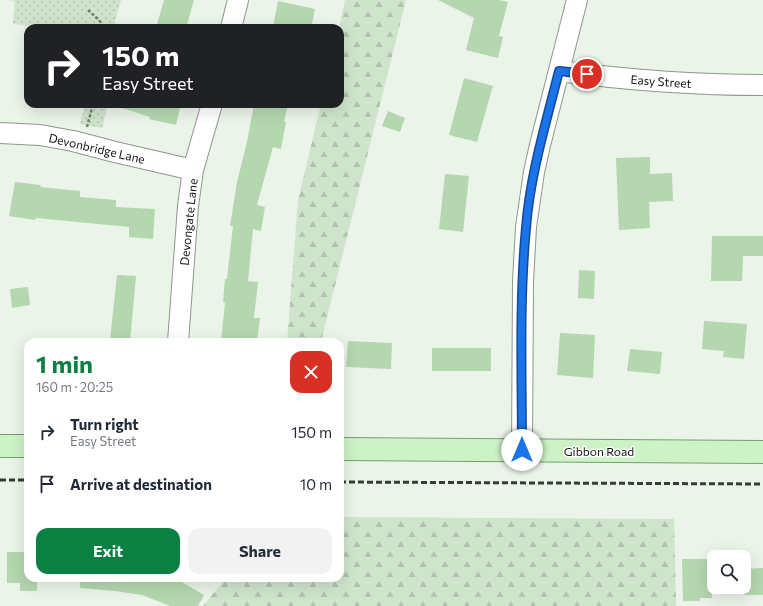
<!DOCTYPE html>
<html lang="en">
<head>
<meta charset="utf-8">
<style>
	:root { --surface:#fff; --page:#f2f2f3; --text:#1f2937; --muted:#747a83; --accent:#0b8043 }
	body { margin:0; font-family:Commissioner,sans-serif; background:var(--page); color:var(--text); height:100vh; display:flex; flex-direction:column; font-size:15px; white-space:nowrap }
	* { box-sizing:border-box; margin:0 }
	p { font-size:13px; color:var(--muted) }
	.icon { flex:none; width:22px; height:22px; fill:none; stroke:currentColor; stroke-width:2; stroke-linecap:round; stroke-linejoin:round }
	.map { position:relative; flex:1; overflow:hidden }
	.sheet { position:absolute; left:24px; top:338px; width:320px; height:244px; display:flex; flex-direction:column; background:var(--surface); border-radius:12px; box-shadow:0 4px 16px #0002 }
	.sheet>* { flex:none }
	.hud { position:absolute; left:24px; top:24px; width:320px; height:84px; border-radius:12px; box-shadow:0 4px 16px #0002; background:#202124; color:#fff; overflow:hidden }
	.tools { position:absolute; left:707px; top:550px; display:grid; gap:8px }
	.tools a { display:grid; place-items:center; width:44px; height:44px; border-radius:8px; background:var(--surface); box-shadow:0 4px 16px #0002; font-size:20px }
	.pin { position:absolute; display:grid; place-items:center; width:34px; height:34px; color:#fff; margin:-17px; border:2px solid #fff; border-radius:50%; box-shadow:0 1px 4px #0007 }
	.me { position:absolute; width:44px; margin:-22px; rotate:0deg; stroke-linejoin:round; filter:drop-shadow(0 0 3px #0008) }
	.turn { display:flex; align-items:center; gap:14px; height:84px; padding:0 12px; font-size:18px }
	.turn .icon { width:52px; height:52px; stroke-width:2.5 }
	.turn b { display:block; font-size:28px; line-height:34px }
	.round { display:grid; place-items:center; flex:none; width:42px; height:42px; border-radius:12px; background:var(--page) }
	.overview { display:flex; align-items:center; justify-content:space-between; height:68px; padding:0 12px }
	h1 { font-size:24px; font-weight:700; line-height:30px; color:var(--accent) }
	.cta { display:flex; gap:8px; margin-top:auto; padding:8px 12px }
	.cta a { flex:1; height:46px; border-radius:12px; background:var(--accent); color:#fff; font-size:16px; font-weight:700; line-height:46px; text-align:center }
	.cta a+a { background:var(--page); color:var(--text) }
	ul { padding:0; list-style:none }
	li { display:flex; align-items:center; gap:12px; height:52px; padding:0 12px }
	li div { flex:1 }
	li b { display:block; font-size:15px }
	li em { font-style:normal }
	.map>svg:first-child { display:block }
	.grass { fill:url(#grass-dots) }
	.forest { fill:url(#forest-firs) }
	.building { fill:#b4d7af }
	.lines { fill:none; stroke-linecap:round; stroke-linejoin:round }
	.minor-casing { stroke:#8e978d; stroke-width:22 }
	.major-casing { stroke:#759f6e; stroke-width:24 }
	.path { stroke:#777d75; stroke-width:2.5; stroke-dasharray:3 2; stroke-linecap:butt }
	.minor { stroke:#fff; stroke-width:20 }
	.major { stroke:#ccf2c6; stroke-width:22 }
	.rail { stroke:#373b36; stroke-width:3; stroke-dasharray:6 3; stroke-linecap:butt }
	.route-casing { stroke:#114b97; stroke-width:10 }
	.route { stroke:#1a73e8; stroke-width:7 }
	.labels { text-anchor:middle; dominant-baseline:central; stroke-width:3; stroke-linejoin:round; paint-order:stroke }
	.street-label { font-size:12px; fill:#121511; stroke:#fff }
</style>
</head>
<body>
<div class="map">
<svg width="763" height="606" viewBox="0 0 763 606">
	<defs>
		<pattern id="grass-dots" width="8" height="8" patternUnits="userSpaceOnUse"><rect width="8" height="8" fill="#cee5cb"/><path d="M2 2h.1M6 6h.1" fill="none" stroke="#b0c4ad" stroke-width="1.8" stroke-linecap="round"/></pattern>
		<pattern id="forest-firs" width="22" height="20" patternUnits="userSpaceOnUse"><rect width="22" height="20" fill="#cee5cb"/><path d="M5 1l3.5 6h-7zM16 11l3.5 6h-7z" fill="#b0c4ad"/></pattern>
	</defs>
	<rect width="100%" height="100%" fill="#ebf4e9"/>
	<!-- grass -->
	<path class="grass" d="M7,0H121L115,21L117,28H46L13,24L15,1Z
		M85,104H108L102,128L80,124Z"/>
	<!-- forest -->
	<path class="forest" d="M345,0H406L321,342H287L298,200L321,104H340L339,28Z
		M340,517L674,519L676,606H203L226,578H340Z"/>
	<!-- building -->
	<path class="building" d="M164,0H194L186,28H156Z
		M438,0H499L508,2L499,36L503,37L498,58L466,50L474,18Z
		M278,1L315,9L311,28H280L273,27Z
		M464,78L493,86L477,142L449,135Z
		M119,104H181L176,125L149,119L150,117L119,107Z
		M254,104H288L284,122H286L281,149L273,147L257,205L265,207L261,231L253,229L248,281L258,282L254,318H260L257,342L221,341L225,303L223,302L225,279H227L233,226H230L237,182L247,142Z
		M388,111L405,118L400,132L382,126Z
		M650,157V174L672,173L673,201L649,202L650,228L619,230L616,158Z
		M445,174L469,176L463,232L439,229Z
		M15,182L41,185L40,187L80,191V197L116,200V207L155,209L153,239L129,237V227L36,218L35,220L9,216Z
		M712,236H763V256H743L742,281H711Z
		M579,270L595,271L594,299L578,298Z
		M117,275L136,276L130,342L110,340Z
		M28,287L30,305L12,308L10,289Z
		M704,321L747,324L744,359L723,357L724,351L702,349Z
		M560,333L595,335L593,378L557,375Z
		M348,341L392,343L391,369L346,367Z
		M432,348H491V371H432Z
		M630,349L662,352L660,374L627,371Z
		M7,552H28V578H37V591H20V583H7Z
		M682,559H711L712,598H700V601H683Z
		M763,568V595H744V569Z
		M80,578H175L204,595L198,606H170L142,595L115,591L80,588Z"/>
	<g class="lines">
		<defs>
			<path id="minor" d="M231,28L238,0
				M559,71C627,80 695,85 763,85
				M0,133L40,135L73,141L115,152L193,170
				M178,342L188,206L193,170L212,104
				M522,450L523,282L526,227L534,172L540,145L577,0"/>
			<path id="major" d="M0,446H28
				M340,449L763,452"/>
		</defs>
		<!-- minor casing -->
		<use href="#minor" class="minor-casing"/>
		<!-- major casing -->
		<use href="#major" class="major-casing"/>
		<!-- path -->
		<path class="path" d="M88,10L99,20L104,28
			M87,127L93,104"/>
		<!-- minor -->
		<use href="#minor" class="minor"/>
		<!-- major -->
		<use href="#major" class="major"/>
		<!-- rail -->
		<path class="rail" d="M0,480H28
			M340,482L763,484"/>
	</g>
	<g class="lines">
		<defs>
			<path id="route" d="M522,450C522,377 519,302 526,228C530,175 546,123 559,71L587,74"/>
		</defs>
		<!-- route casing -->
		<use href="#route" class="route-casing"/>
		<!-- route -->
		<use href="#route" class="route"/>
	</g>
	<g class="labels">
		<!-- street labels -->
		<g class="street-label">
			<text transform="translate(661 81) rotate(4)">Easy Street</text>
			<text transform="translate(97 148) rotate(13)">Devonbridge Lane</text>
			<text transform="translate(188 222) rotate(-84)">Devongate Lane</text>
			<text x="599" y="451">Gibbon Road</text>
		</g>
	</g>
</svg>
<div class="tools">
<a><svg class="icon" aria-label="search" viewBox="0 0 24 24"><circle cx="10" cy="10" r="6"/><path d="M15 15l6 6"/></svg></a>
</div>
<div class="pin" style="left:587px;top:74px;background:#d93025"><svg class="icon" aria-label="arrive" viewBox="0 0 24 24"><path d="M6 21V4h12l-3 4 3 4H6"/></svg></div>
<svg class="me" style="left:522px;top:450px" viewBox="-20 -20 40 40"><circle r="19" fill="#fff"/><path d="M0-13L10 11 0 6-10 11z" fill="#1a73e8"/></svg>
<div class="hud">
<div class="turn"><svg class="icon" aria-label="right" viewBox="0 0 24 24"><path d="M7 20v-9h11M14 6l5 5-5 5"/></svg><div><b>150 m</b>Easy Street</div></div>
</div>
<section class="sheet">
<div class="overview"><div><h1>1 min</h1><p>160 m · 20:25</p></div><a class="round" style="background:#d93025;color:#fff"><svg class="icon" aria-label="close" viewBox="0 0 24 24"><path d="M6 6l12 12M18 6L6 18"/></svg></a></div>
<ul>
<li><svg class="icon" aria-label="right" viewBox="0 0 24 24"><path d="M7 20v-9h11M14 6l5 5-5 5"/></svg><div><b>Turn right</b><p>Easy Street</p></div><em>150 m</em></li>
<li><svg class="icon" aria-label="arrive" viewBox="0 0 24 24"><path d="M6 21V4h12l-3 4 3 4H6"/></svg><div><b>Arrive at destination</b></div><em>10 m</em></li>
</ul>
<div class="cta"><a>Exit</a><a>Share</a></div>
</section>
</div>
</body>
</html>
